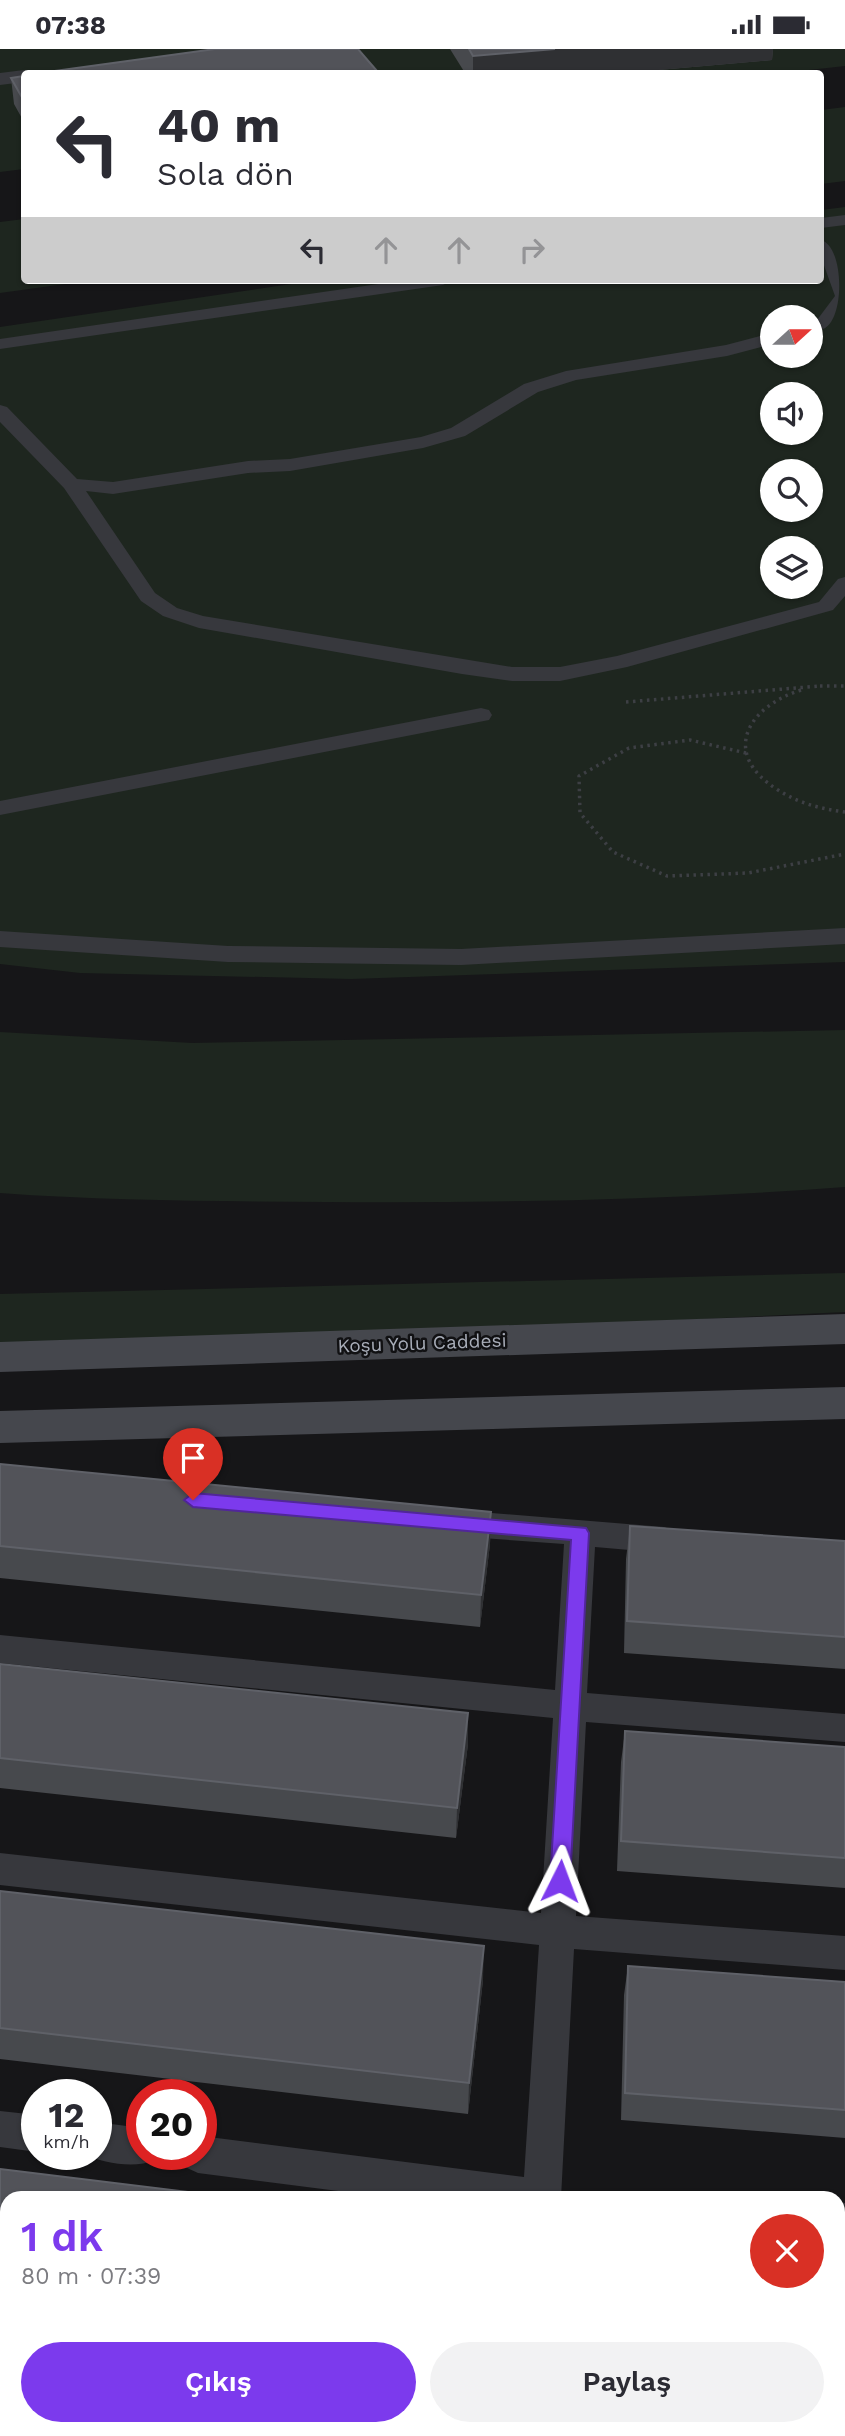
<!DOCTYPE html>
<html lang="tr">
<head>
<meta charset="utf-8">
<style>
	:root { --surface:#fff; --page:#f2f2f3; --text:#2b2b33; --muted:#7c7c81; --accent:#7c3aed }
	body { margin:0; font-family:"Work Sans",sans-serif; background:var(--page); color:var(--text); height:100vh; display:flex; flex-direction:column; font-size:26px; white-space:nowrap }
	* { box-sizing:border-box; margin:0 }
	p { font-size:23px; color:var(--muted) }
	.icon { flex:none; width:38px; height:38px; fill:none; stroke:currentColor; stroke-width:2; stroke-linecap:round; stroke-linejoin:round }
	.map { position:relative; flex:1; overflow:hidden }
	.panel { position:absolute; left:0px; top:2142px; width:845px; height:245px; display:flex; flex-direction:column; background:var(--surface); border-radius:21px 21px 0 0; box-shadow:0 2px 5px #0004 }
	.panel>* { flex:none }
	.guide { position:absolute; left:21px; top:21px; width:803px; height:214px; border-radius:7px; box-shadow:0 2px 5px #0004; background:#fff; color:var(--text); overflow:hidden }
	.needle { width:46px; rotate:69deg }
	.tools { position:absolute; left:760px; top:256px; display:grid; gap:14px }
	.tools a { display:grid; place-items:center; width:63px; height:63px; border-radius:50%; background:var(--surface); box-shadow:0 2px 5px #0004; font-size:35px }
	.speed { position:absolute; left:21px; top:2030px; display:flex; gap:14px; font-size:35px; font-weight:700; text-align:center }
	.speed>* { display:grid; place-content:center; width:91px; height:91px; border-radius:50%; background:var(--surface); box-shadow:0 2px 5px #0004; line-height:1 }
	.speed small { font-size:18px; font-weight:400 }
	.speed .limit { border:10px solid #d22; background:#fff; color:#111 }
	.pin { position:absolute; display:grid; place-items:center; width:60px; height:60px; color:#fff; margin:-72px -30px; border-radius:50% 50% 50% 0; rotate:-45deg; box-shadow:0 0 7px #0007 }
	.pin .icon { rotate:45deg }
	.me { position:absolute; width:77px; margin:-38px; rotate:3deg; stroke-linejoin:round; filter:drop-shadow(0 0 5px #0008) }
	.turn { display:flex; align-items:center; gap:24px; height:147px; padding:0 21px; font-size:32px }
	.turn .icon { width:91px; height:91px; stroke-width:2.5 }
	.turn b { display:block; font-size:49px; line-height:60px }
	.lanes { display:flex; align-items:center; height:66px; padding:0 21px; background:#0003; justify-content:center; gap:35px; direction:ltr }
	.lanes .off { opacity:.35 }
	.round { display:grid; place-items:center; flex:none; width:74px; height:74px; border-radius:37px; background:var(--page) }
	.summary { display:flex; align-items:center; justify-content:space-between; height:119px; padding:0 21px }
	h1 { font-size:42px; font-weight:600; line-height:52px; color:var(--accent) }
	.action { display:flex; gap:14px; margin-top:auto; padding:14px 21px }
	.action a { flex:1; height:80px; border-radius:42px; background:var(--accent); color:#fff; font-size:28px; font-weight:600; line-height:80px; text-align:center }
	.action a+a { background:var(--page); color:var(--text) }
	.status { display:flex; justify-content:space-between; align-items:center; height:49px; padding:0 35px; background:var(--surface); direction:ltr }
	.status svg { height:19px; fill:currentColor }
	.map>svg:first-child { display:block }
	.green { fill:#1e261f; fill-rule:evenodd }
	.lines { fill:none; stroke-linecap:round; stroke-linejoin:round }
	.path { stroke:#3d3f44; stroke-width:3.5; stroke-dasharray:2.5 4.5; stroke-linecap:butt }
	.service { fill:#37383d; fill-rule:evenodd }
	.minor { fill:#37383d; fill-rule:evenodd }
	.secondary { fill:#45474d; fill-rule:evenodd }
	.wall { fill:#47494d }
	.shaded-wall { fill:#2f3033 }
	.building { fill:#525359; stroke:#5f6168; stroke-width:2 }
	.route { fill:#7c3aed; stroke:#51269a; stroke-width:2 }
	.labels { text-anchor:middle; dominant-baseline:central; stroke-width:5; stroke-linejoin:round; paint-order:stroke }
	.street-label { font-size:19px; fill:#a8adb8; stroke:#111113 }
</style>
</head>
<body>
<div class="status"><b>07:38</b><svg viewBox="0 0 49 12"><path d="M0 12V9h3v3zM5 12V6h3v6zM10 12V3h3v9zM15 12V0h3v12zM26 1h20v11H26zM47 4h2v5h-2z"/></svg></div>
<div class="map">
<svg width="845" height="2387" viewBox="0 0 845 2387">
	<rect width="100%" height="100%" fill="#161618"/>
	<!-- green -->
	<path class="green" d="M0,0H845V17L782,24H24V120L0,123Z
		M845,58V132L821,135V61Z
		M845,158V913L351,930L80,924L0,915V278L318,231H821V161ZM772,268H810V306H772ZM772,345H810V383H772ZM772,422H810V460H772ZM772,499H810V537H772Z
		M24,170V231H94L0,244V173Z
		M845,981V1138C673,1151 500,1154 327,1153C218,1152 109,1152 0,1144V983L192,994Z
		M845,1224V1263L365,1286L0,1299V1245Z"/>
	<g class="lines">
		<!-- path -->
		<path class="path" d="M820,637H845
			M801,641C747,658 720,705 778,741C798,754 821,760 845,763
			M626,653L820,637
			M746,704L690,691L629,699L579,727L580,764L613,803L667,827L748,824L845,805"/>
		<!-- service -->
		<path class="service" d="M845,166V176L821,179V169Z
			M821,191C845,198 845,272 823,280L814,275L835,247L821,208Z
			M406,231H452L443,236L0,300V290Z
			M772,284V295L727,307L576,331L538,343L465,387L423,399L290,422L248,424L113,445L86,442L155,544L177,559L203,567L512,618H560L617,607L819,553L838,530L845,528V547L833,561L627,618L560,632H512L462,625L199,579L163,567L141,552L64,439L0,373V356L7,358L77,430L113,433L248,412L290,410L421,388L451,379L524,335L566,322L726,296Z
			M481,659L489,661L492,666L489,671L0,766V752Z
			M845,879V895L461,916L228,913L0,898V882L228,897L461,900Z
			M455,1461L664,1478L675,1482L680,1491L675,1500L664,1504L595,1498L587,1644L845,1665V1693L586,1673L576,1867L845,1887V1921L574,1900L561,2149H393L198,2124L185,2118L179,2105H201V2087L524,2128L539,1896L0,1836V1804L541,1864L553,1669L0,1614V1586L555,1641L564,1495L455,1487L444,1483L439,1474L444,1465Z
			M0,2062L37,2066V2103L0,2098Z
			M96,2073L142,2079V2105H158L155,2111C134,2120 104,2114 83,2105H96Z
			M838,2153L845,2154V2192L838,2191Z
			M509,2380H549L548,2387H508Z"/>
		<!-- minor -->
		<path class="minor" d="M24,21L33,24H24V33L0,36V24Z"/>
		<!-- secondary -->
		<path class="secondary" d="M845,1265V1295L0,1323V1293Z
			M845,1338V1370L0,1394V1362Z"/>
	</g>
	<!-- wall -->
	<path class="wall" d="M450,0H773L772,11L624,24H465Z
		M24,27V73L14,55L11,29Z
		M0,1415L491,1463L490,1495L480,1578L0,1529Z
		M630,1477L845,1492V1620L624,1604L626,1510Z
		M0,1615L468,1664V1695L456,1789L0,1739Z
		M625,1682L845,1698V1839L617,1822L621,1713Z
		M0,1842L483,1931L468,2065L0,2010Z
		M628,1917L845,1933V2089L621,2071L624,1946Z
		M0,2120L7,2149V2308L0,2307Z
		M838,2223H845V2387H713L649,2381V2380H838Z"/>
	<!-- shaded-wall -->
	<path class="shaded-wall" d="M555,0H773L772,11L624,24H473V7Z
		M377,22V24H357Z
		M491,1463L490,1495L480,1578L481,1546Z
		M468,1664V1695L456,1789L457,1759Z
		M484,1897L483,1931L468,2065L469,2034Z"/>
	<!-- building -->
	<path class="building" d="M215,0H358L377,22L357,24H40Z
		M469,0H555L473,7Z
		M24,27V52L11,29Z
		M0,1415L491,1463L481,1546L0,1497Z
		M630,1477L845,1492V1588L627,1572Z
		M0,1615L468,1664L457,1759L0,1709Z
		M625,1682L845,1698V1809L621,1792Z
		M0,1842L484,1897L469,2034L0,1979Z
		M628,1917L845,1933V2061L625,2044Z
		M0,2120L237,2149H7V2282L0,2281Z
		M838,2223H845V2375L838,2374Z"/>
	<!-- route -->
	<path class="route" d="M193,1444L586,1479L589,1484L570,1832L567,1838L560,1841L553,1838L550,1832L571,1491L193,1458L184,1451Z"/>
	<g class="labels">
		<!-- street labels -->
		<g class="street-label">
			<text transform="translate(422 1294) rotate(-2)">Koşu Yolu Caddesi</text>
		</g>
	</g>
</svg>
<div class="tools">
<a><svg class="needle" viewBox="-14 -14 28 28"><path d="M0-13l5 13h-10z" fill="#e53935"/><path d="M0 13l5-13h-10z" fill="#7c7c81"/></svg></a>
<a><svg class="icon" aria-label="sound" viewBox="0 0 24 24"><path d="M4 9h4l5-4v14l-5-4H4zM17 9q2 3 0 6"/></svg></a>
<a><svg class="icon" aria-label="search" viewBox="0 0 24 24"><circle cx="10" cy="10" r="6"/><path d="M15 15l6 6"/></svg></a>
<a><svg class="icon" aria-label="layers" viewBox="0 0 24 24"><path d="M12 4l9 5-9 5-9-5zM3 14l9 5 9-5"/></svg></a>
</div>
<div class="speed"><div>12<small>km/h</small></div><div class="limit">20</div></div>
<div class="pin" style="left:193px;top:1451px;background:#d93025"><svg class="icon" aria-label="arrive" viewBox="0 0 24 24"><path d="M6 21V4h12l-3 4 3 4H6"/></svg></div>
<svg class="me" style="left:560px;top:1832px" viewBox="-20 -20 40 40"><path d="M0-17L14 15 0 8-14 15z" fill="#7c3aed" stroke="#fff" stroke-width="4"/></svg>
<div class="guide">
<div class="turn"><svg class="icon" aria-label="left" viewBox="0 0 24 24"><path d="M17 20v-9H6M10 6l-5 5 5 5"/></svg><div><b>40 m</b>Sola dön</div></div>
<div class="lanes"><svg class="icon" aria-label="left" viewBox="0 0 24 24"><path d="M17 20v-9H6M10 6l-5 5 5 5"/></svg><svg class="icon off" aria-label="ahead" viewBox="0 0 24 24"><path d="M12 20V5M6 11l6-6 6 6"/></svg><svg class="icon off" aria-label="ahead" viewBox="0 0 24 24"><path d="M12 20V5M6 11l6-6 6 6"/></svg><svg class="icon off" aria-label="right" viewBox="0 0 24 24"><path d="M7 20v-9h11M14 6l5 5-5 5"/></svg></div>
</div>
<section class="panel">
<div class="summary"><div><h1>1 dk</h1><p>80 m · 07:39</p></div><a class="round" style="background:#d93025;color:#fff"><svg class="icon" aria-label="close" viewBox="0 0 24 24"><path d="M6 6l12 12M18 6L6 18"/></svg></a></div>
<div class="action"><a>Çıkış</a><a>Paylaş</a></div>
</section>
</div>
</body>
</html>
